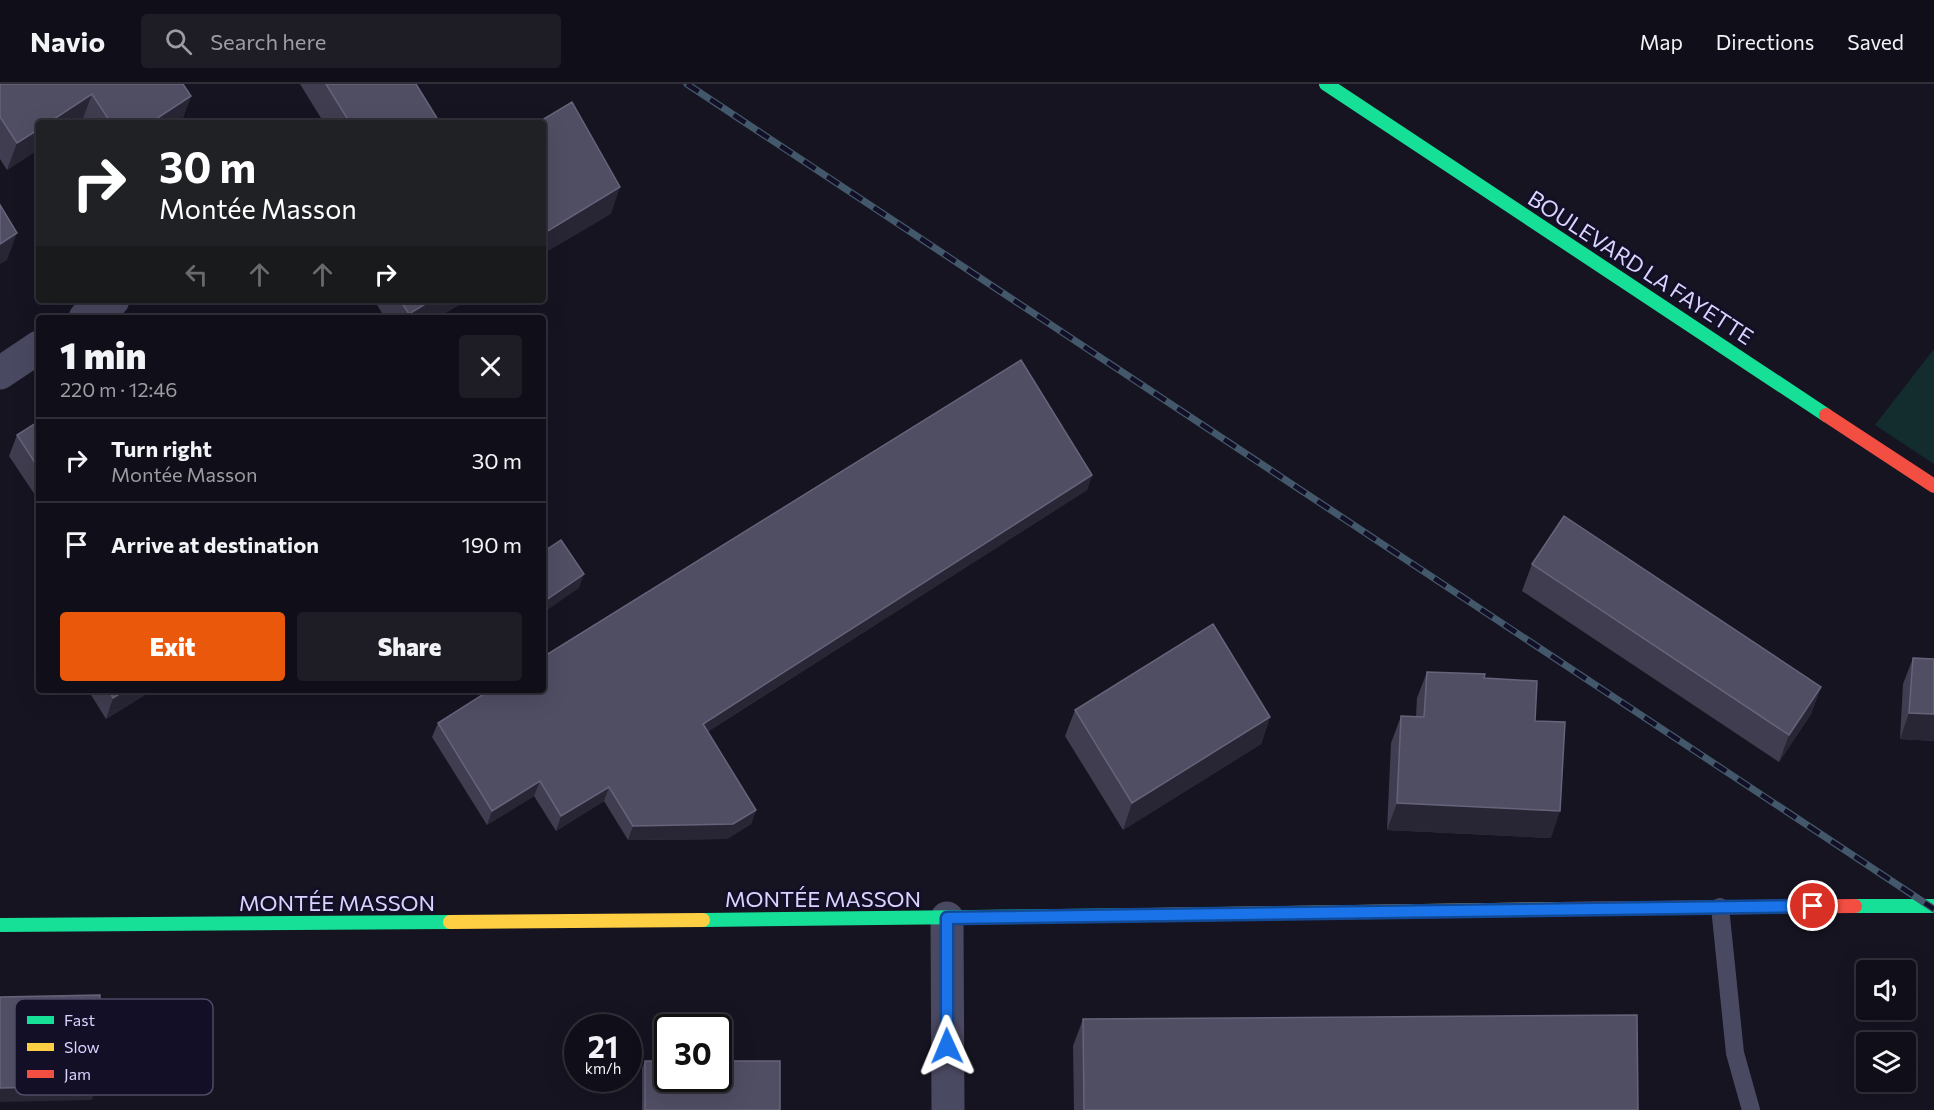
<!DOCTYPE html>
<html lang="en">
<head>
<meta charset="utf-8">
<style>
	:root { --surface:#100f19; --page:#1e1d26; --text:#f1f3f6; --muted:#9c9ca2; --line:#302f38; --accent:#ea580c }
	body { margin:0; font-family:Commissioner,sans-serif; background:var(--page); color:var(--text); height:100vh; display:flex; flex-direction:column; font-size:22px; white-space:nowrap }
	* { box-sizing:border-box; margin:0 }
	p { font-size:20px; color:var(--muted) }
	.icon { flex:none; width:33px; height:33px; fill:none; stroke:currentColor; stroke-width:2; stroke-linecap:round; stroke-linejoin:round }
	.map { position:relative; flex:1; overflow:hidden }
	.panel { position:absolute; left:36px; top:231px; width:510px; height:378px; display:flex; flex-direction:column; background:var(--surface); border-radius:6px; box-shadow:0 6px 24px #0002,0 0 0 2px var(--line) }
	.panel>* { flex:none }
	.banner { position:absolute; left:36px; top:36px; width:510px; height:183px; border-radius:6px; box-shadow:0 6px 24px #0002,0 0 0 2px var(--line); background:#202124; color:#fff; overflow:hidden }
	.fabs { position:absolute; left:1856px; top:876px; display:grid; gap:12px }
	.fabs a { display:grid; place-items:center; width:60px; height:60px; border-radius:6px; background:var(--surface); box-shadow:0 6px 24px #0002,0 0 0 2px var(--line); font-size:30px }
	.speed { position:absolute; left:564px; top:930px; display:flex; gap:12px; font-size:30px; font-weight:700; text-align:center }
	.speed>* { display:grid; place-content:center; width:78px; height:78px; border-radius:50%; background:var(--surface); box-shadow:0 6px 24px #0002,0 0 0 2px var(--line); line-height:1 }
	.speed small { font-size:15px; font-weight:400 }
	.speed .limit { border:3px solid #111; border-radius:9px; background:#fff; color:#111 }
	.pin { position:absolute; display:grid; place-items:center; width:51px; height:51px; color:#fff; margin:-26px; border:3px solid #fff; border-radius:50%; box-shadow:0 2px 6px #0007 }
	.me { position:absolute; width:66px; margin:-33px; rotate:359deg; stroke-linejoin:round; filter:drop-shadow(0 0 4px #0008) }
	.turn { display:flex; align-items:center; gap:21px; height:126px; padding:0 24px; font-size:27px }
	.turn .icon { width:78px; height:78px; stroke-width:2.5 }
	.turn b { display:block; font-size:42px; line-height:51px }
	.lanes { display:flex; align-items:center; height:57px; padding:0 24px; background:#0003; justify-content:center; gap:30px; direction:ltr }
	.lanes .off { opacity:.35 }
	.round { display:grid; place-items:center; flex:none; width:63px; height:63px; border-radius:6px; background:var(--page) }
	.head { display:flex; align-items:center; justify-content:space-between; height:102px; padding:0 24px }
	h1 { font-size:36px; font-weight:800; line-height:45px }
	.primary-button { display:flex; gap:12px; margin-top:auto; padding:12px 24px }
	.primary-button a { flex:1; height:69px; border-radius:6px; background:var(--accent); color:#fff; font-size:24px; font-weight:800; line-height:69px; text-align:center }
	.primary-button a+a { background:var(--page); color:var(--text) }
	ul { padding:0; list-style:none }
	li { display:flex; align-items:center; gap:18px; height:84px; padding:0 24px; border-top:2px solid var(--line) }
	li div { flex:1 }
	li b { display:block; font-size:22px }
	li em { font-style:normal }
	header { display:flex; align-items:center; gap:36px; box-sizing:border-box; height:84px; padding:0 30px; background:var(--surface); border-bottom:2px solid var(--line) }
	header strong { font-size:28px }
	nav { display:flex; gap:33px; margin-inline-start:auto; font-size:21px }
	.search { width:420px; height:54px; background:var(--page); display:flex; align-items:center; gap:15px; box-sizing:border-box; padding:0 21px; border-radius:6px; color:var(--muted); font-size:22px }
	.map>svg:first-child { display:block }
	.green { fill:#132c2d }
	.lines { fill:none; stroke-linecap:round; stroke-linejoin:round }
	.lane { stroke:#4a4962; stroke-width:18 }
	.street { stroke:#4a4962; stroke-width:33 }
	.fast { stroke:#16e098; stroke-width:14 }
	.slow { stroke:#ffcf43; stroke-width:14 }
	.jam { stroke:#f24e42; stroke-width:14 }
	.rail-casing { stroke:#43596b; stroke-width:7 }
	.rail { stroke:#130f26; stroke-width:4.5; stroke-dasharray:14; stroke-linecap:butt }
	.wall { fill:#403d50 }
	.shaded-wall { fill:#282635 }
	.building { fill:#504e63; stroke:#66637b; stroke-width:1.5 }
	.route-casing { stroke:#114b97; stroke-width:15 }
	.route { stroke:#1a73e8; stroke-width:10 }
	.labels { text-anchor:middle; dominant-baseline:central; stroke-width:6; stroke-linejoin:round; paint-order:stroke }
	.street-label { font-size:22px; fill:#d9d4ff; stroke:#130f26 }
	.key { fill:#130f26; stroke:#4e4a67; stroke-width:1.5 }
	.key-label { font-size:16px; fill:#d9d4ff }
</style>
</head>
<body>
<header>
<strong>Navio</strong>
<div class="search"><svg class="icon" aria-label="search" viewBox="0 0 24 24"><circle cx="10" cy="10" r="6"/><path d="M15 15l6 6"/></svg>Search here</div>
<nav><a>Map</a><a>Directions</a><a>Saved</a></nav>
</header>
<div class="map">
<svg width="1934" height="1026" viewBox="0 0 1934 1026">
	<rect width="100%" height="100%" fill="#161421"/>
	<!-- green -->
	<path class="green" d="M1934,265V380L1875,341Z"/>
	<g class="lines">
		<!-- lane -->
		<path class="lane" d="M1720,823L1735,969L1751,1026"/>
		<!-- street -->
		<path class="street" d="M85,234L113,216
			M0,289L39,263
			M947,834L948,1026"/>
		<!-- fast -->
		<path class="fast" d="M1326,0L1826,331
			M1855,822H1934
			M703,836L1149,831
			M0,841L450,838"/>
		<!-- slow -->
		<path class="slow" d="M1149,831L1559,825
			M450,838L703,836"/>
		<!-- jam -->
		<path class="jam" d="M1826,331L1934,402
			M1559,825L1855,822"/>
		<defs>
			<path id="rail" d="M687,0L1934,825"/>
		</defs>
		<!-- rail casing -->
		<use href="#rail" class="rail-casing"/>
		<!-- rail -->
		<use href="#rail" class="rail"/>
	</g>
	<!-- wall -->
	<path class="wall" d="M0,0L191,12L181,39H84L82,37L39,39V65L7,86L0,75Z
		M300,0H416L440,39H324Z
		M374,216H467L437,234H385Z
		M39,337V417L9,372L17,351Z
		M1092,391L1087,406L707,648L756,726L751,740L727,755L628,756L604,717L556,747L534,712L487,741L432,653L438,639Z
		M1532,480L1821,603L1811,630L1779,678L1522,507Z
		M1913,574L1934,575V657L1900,655L1903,600Z
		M1427,588L1484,594L1535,637L1551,754L1387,746L1391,659L1401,632L1416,633L1417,614Z
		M88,606H153L106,635Z
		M1075,626L1270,633L1261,660L1123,746L1065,652Z
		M1083,935L1638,1026H1074L1073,962Z
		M645,977L780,1026H642V984Z"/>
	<!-- shaded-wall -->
	<path class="shaded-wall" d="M92,10L82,37L79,39H48Z
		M191,12L181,39H150Z
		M39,45V65L7,86L17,59Z
		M620,103L611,130L543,170V150Z
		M17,149L7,176L0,180V160Z
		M432,216H467L437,234H407L409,230Z
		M1092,391L1087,406L697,654L703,640Z
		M584,490L579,504L543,529V518Z
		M1821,603L1811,630L1779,678L1789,651Z
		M126,606H153L106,635L113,614Z
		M1909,629L1934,630V657L1900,655Z
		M1270,633L1261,660L1123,746L1132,719Z
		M540,697L534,712L487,741L492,727Z
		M609,703L604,717L556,747L561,732Z
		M1397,719L1560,727L1551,754L1387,746Z
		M756,726L751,740L727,755L628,756L633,742Z
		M97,1002L92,1016L0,1018V1004Z"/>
	<!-- building -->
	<path class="building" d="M0,0H183L191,12L150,39H111L92,10L48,39H39V45L17,59L0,33Z
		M326,0H416L440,39H350Z
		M572,18L620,103L543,150V39H537Z
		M0,121L17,149L0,160Z
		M400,216H432L409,230Z
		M1021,276L1092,391L703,640L756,726L733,740L633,742L609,703L561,732L540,697L492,727L438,639L490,606H543V573Z
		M39,337V385L17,351Z
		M1564,432L1821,603L1789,651L1532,480Z
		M561,456L584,490L543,518V468Z
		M1213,540L1270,633L1132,719L1075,626Z
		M1913,574L1934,575V630L1909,629Z
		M1427,588L1485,590L1484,594L1537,597L1535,637L1565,638L1560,727L1397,719L1401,632L1424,633Z
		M109,606H126L113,614Z
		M100,911L97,1002L0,1004V913Z
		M1637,931L1638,1026H1084L1083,935Z
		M645,977H668V994H718V977H780V1026H645Z"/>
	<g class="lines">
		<defs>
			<path id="route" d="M947,962V834L1813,822"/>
		</defs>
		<!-- route casing -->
		<use href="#route" class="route-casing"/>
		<!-- route -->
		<use href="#route" class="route"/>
	</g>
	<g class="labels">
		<!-- street labels -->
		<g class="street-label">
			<text transform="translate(1641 183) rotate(33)">BOULEVARD LA FAYETTE</text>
			<text x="823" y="814">MONTÉE MASSON</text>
			<text x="337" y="818">MONTÉE MASSON</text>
		</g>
	</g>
	<!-- legend -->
	<rect x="15" y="915" width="198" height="96" rx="9" class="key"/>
	<rect x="27" y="932" width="27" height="8" fill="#16e098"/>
	<rect x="27" y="959" width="27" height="8" fill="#ffcf43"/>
	<rect x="27" y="986" width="27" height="8" fill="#f24e42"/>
	<g class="key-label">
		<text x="64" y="942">Fast</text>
		<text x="64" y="969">Slow</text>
		<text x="64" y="996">Jam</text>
	</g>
</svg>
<div class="fabs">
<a><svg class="icon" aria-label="sound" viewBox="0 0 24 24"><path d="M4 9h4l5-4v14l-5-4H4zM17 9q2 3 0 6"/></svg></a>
<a><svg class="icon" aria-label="layers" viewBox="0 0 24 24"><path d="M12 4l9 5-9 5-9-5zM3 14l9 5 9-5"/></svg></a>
</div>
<div class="speed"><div>21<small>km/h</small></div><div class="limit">30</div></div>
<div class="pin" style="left:1813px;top:822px;background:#d93025"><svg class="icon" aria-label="arrive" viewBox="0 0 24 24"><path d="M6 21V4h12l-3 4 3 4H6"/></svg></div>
<svg class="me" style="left:947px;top:962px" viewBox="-20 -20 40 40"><path d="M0-17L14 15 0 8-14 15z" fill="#1a73e8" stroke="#fff" stroke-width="4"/></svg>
<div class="banner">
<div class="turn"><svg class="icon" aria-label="right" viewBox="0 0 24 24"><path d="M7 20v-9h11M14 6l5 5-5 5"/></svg><div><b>30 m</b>Montée Masson</div></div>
<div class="lanes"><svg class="icon off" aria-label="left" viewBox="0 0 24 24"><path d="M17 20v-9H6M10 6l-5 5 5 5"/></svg><svg class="icon off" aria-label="ahead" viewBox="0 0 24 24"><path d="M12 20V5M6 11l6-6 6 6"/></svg><svg class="icon off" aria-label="ahead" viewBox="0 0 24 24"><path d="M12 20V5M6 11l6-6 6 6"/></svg><svg class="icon" aria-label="right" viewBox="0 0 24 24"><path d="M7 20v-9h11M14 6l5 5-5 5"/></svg></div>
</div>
<section class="panel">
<div class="head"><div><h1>1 min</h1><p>220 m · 12:46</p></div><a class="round"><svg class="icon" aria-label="close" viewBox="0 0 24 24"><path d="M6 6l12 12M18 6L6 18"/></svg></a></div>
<ul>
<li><svg class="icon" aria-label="right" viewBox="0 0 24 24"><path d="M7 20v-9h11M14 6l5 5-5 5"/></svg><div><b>Turn right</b><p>Montée Masson</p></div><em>30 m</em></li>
<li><svg class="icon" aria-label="arrive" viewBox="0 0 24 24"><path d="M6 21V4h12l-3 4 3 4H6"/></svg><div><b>Arrive at destination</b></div><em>190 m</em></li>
</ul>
<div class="primary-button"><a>Exit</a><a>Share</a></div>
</section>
</div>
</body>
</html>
